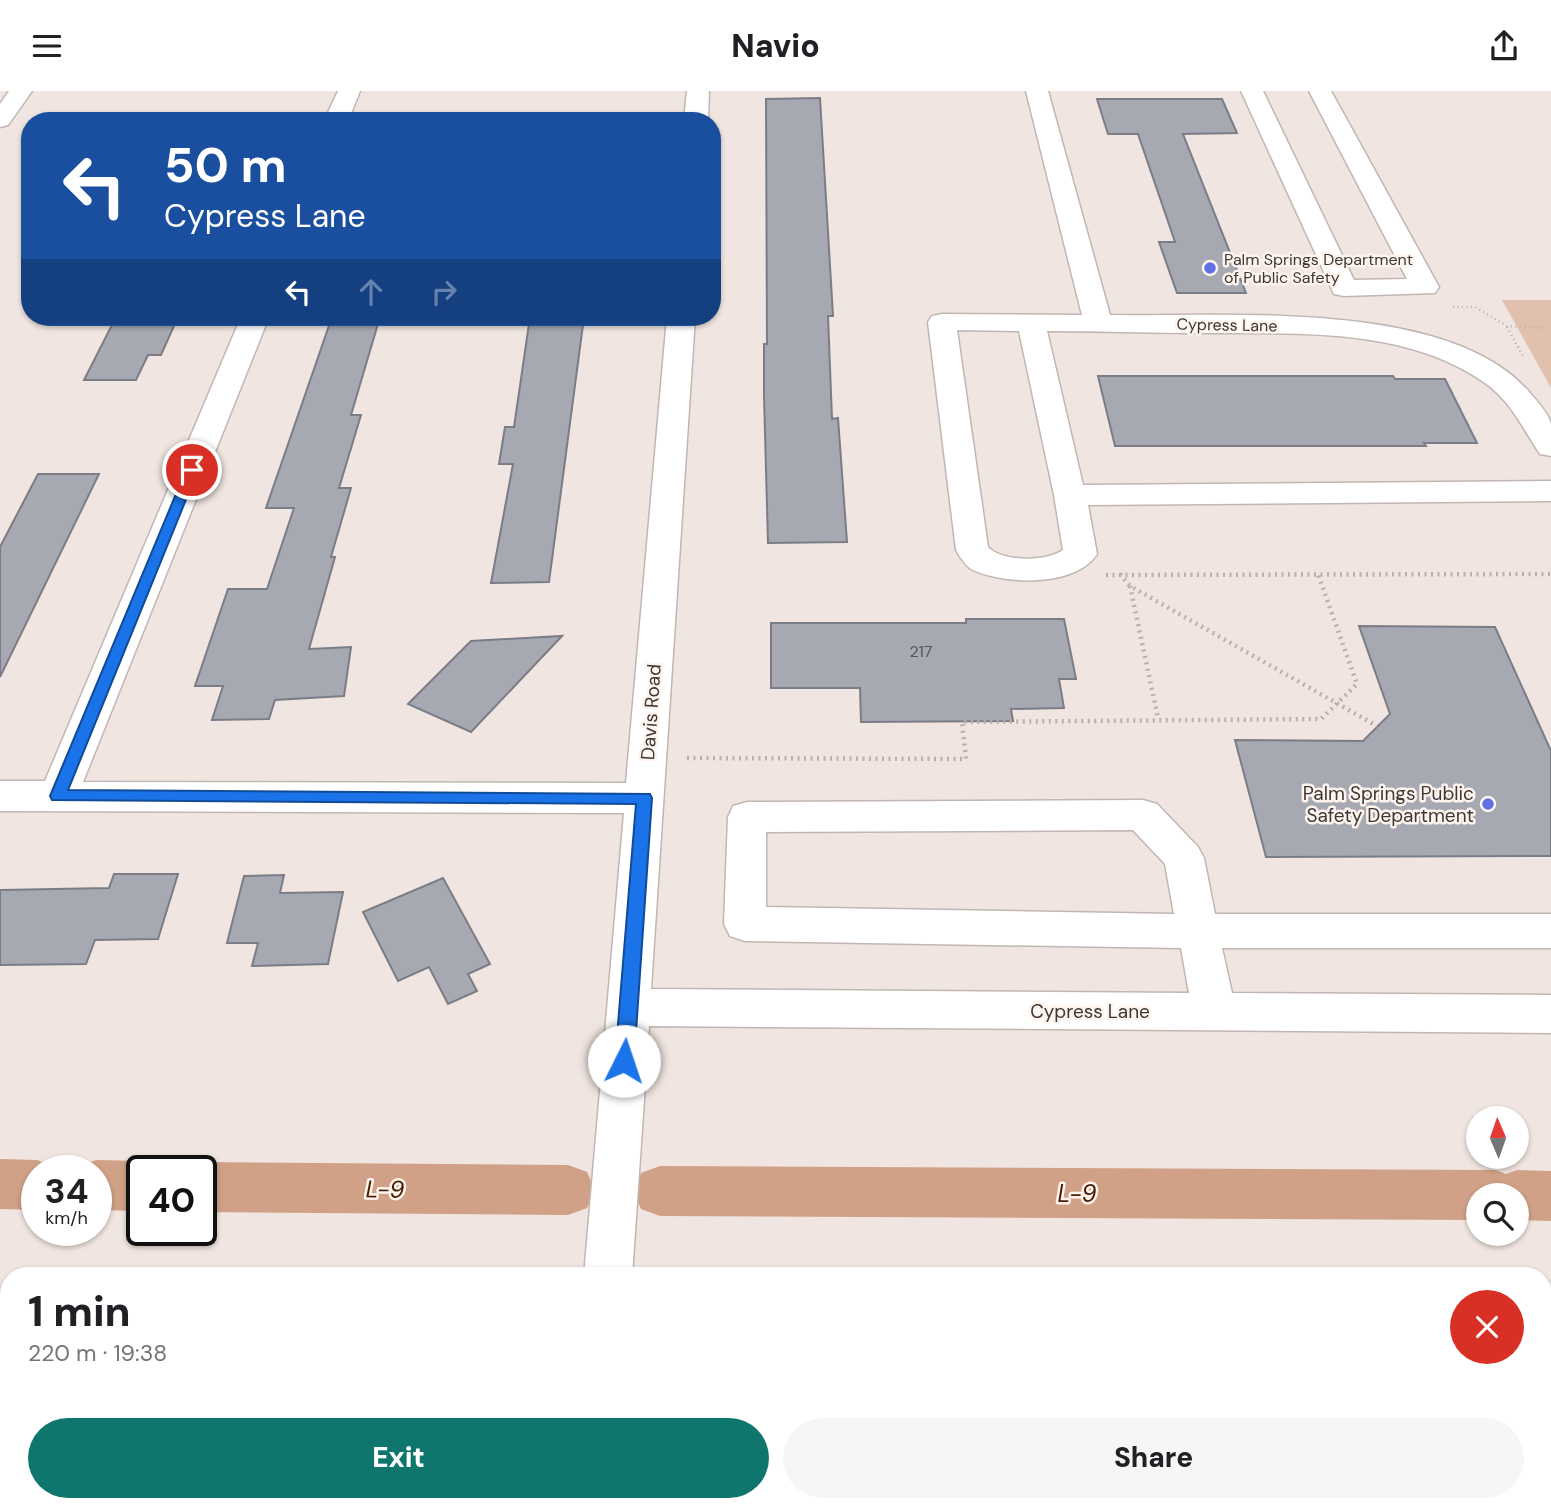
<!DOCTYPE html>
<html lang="en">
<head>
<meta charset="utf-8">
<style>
	:root { --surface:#fff; --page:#f6f6f6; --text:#202124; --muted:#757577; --accent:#0f766e }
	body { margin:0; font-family:"DM Sans",sans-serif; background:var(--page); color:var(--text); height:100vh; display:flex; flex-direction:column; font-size:26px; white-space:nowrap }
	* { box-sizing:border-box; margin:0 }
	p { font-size:23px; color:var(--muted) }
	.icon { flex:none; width:38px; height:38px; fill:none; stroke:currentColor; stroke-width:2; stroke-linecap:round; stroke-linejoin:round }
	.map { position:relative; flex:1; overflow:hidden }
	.details { position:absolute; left:0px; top:1176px; width:1552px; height:245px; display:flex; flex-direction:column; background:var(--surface); border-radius:28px 28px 0 0; box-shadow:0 2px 5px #0004 }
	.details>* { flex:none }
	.guide { position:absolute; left:21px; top:21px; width:700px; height:214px; border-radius:28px; box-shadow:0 2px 5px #0004; background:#1a4fa0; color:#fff; overflow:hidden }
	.needle { width:46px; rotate:358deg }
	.buttons { position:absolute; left:1466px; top:1015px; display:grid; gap:14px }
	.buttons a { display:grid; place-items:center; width:63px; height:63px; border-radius:50%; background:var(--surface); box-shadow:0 2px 5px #0004; font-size:35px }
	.speed { position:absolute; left:21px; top:1064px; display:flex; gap:14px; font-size:35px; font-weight:700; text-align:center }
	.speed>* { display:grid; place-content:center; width:91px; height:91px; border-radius:50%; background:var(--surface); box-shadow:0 2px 5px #0004; line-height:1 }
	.speed small { font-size:18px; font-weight:400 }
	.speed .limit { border:4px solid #111; border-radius:10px; background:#fff; color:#111 }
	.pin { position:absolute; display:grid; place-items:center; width:60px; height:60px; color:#fff; margin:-30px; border:4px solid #fff; border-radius:50%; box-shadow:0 2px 7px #0007 }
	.me { position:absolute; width:77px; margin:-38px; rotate:4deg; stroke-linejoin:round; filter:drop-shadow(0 0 5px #0008) }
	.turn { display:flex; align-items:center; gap:24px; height:147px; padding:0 28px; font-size:32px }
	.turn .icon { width:91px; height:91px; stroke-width:2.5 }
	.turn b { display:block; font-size:49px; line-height:60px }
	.lanes { display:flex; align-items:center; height:66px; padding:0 28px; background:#0003; justify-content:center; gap:35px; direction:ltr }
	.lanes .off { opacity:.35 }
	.round { display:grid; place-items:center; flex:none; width:74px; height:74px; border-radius:37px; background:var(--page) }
	.summary { display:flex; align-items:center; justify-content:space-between; height:119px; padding:0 28px }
	h1 { font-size:42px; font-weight:800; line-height:52px }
	.button { display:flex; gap:14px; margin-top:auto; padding:14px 28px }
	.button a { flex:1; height:80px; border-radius:42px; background:var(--accent); color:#fff; font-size:28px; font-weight:800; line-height:80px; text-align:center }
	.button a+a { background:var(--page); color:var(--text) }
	header { display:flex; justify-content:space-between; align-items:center; height:91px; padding:0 28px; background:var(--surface); font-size:32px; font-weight:800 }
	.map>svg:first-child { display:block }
	.green { fill:#e1c0ae }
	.water { fill:#d0a186; stroke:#a4826e; stroke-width:2 }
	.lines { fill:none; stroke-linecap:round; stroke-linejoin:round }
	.canal { fill:#d0a186; fill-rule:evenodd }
	.building { fill:#a6a9b2; stroke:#7b7d86; stroke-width:2 }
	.minor-casing { stroke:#c1b6b1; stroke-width:3 }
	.path-far1 { stroke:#b9b0ac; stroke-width:2.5; stroke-dasharray:1 3.5; stroke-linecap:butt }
	.path { stroke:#b9b0ac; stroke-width:4.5; stroke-dasharray:2 4.5; stroke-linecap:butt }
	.minor { fill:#fff; fill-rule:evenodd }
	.route { fill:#1a73e8; stroke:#114b97; stroke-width:2 }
	.poi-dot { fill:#6270e8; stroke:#fef3ed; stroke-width:2.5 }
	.labels { text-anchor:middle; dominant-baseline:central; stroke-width:5; stroke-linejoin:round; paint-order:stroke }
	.far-poi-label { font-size:16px; fill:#3c3835; stroke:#fef3ed; text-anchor:start }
	.far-street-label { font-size:16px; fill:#3c3835; stroke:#fef3ed }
	.number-label { font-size:16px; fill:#565454 }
	.street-label { font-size:19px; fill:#3c3835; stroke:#fef3ed }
	.poi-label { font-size:19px; fill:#3c3835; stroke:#fef3ed; text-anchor:end }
	.near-water-label { font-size:24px; font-style:italic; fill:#471c00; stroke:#fef3ed }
</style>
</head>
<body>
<header><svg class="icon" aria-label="menu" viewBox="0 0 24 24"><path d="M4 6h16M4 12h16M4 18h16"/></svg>Navio<svg class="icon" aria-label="share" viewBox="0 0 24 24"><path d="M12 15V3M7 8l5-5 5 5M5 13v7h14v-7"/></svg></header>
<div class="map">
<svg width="1551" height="1421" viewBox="0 0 1551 1421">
	<rect width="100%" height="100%" fill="#f0e5e0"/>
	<!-- green -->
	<path class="green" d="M1502,209H1551V297Z"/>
	<!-- water -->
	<path class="water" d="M1544,1387L1551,1390V1421H1060L1059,1412H1544Z"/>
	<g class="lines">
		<!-- canal -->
		<path class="canal" d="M0,1068L37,1069L56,1076L57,1080H37V1119L0,1118Z
			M96,1069L142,1070L161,1077L162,1080H142V1120L96,1119V1080H76L77,1076Z
			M201,1071L568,1074L587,1081L595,1099L587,1117L568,1124L201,1121V1080H182Z
			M660,1075L1495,1079L1506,1083L1517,1079L1551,1080V1130L1517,1129V1104H1479V1129L660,1125L641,1118L633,1100L641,1082Z"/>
	</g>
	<!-- building -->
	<path class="building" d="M820,7L833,225H828L832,328L838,327L847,451L768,452L764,305V253H767L766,8Z
		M1097,8H1222L1237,42L1183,43L1246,202H1177L1159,151H1175L1138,43H1108Z
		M116,226H178L161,264H148L136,289H84Z
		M332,226H380L351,324H361L339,397H351L331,466H335L309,558L351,556L344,605L275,609L269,628L212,629L223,595H195L228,498H267L294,417H266Z
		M530,226H584L549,491L491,492L513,373H499L505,336H514Z
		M1098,285H1393L1395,288H1445L1477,352H1424L1426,355H1115Z
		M38,383H99L0,586V456Z
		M966,528H1064L1076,588H1059L1064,617L1011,618L1013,630L861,631L860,597H771V532H966Z
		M1359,535L1495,536L1551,660V765L1266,766L1235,649L1363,650L1390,623Z
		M562,545L471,641L408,613L471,550Z
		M114,783H178L158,848L95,849L86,873L0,874V799L109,797Z
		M284,784L280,802L343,801L328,873L252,875L258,852H227L244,785Z
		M443,787L490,873L468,883L477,900L448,913L429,876L398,890L363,821Z"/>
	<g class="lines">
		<defs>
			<path id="minor" d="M9,0H32L8,34L0,36V13Z
				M338,0H360L348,30H324Z
				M687,0H709L708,30H684Z
				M1026,0H1048L1110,224C1225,226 1450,207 1530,302C1537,310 1549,323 1551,333C1551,343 1551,355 1551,365L1540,363C1523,338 1511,310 1485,292C1405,235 1294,243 1201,242C1150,242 1098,240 1047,240L1083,394L1551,390V410L1088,414L1097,463C1076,496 1006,494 973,479C966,476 960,466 956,459L928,231L932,225L942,223L1082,224ZM957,239L1019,240L1054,404L1063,459C1046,471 1002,471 988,456Z
				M1241,0H1263L1354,189L1407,188L1309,0H1331L1439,196L1435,202L1344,205L1334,203Z
				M241,226H269L83,691L626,692L667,226H695L651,898L1189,902L1181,857L745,850L730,845L724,833L728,726L733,715L747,711L1143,709L1157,713L1198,756L1204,767L1215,823H1551V857H1222L1232,902L1551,904V942L649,935L632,1185H584L624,722L0,720V690H45ZM1133,739L1165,773L1174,823L766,816V741Z
				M1544,1207H1551V1257H1544Z
				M563,1412H617V1421H563Z"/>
		</defs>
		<!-- minor casing -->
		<use href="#minor" class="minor-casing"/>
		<!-- path-far1 -->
		<path class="path-far1" d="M1453,216H1475L1507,235L1551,237
			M1507,236L1523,265"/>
		<!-- path -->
		<path class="path" d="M1120,483L1130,495L1377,635
			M1106,484L1551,483
			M1130,495L1158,627
			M687,667L966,668L962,631L1321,628L1357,593L1318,483"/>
		<!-- minor -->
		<use href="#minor" class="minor"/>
	</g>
	<!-- route -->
	<path class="route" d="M192,375L198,379L68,699L650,703L652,707L634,970L631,976L624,978L618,976L615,970L636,713L52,709L50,705L186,379Z"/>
	<!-- markers -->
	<g class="poi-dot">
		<circle cx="1210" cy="177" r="7"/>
		<circle cx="1488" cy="713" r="7"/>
	</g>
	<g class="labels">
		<!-- far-poi labels -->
		<g class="far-poi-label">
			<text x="1224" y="168">Palm Springs Department<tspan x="1224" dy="18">of Public Safety</tspan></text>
		</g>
		<!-- far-street labels -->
		<g class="far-street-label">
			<text transform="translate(1227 234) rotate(1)">Cypress Lane</text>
		</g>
		<!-- number labels -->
		<g class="number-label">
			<text x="921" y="560">217</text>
		</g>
		<!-- street labels -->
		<g class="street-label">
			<text transform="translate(651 621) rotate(-86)">Davis Road</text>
			<text x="1090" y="920">Cypress Lane</text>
		</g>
		<!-- poi labels -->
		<g class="poi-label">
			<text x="1474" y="702">Palm Springs Public<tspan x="1474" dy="22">Safety Department</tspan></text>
		</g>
		<!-- near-water labels -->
		<g class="near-water-label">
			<text transform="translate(385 1098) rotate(1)">L-9</text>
			<text x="1077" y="1102">L-9</text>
		</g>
	</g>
</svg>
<div class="buttons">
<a><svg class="needle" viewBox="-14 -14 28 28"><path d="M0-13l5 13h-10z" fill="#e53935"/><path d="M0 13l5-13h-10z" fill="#757577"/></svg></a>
<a><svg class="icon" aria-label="search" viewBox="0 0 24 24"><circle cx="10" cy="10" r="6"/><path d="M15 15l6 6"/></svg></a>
</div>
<div class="speed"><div>34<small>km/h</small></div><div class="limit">40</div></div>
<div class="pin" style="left:192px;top:379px;background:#d93025"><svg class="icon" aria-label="arrive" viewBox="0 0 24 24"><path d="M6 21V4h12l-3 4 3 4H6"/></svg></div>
<svg class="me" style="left:624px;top:970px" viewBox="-20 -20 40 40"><circle r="19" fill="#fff"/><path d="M0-13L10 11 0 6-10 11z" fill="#1a73e8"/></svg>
<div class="guide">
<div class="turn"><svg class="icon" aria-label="left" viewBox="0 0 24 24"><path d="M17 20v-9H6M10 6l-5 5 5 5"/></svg><div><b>50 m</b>Cypress Lane</div></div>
<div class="lanes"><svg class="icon" aria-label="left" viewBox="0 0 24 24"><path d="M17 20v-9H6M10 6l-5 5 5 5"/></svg><svg class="icon off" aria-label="ahead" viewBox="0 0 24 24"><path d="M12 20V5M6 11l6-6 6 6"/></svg><svg class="icon off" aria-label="right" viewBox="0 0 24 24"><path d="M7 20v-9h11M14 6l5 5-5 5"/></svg></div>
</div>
<section class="details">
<div class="summary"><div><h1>1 min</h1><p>220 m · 19:38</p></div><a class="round" style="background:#d93025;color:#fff"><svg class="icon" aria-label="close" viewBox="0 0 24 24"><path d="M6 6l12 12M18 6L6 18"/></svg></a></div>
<div class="button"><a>Exit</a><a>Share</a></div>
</section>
</div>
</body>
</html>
